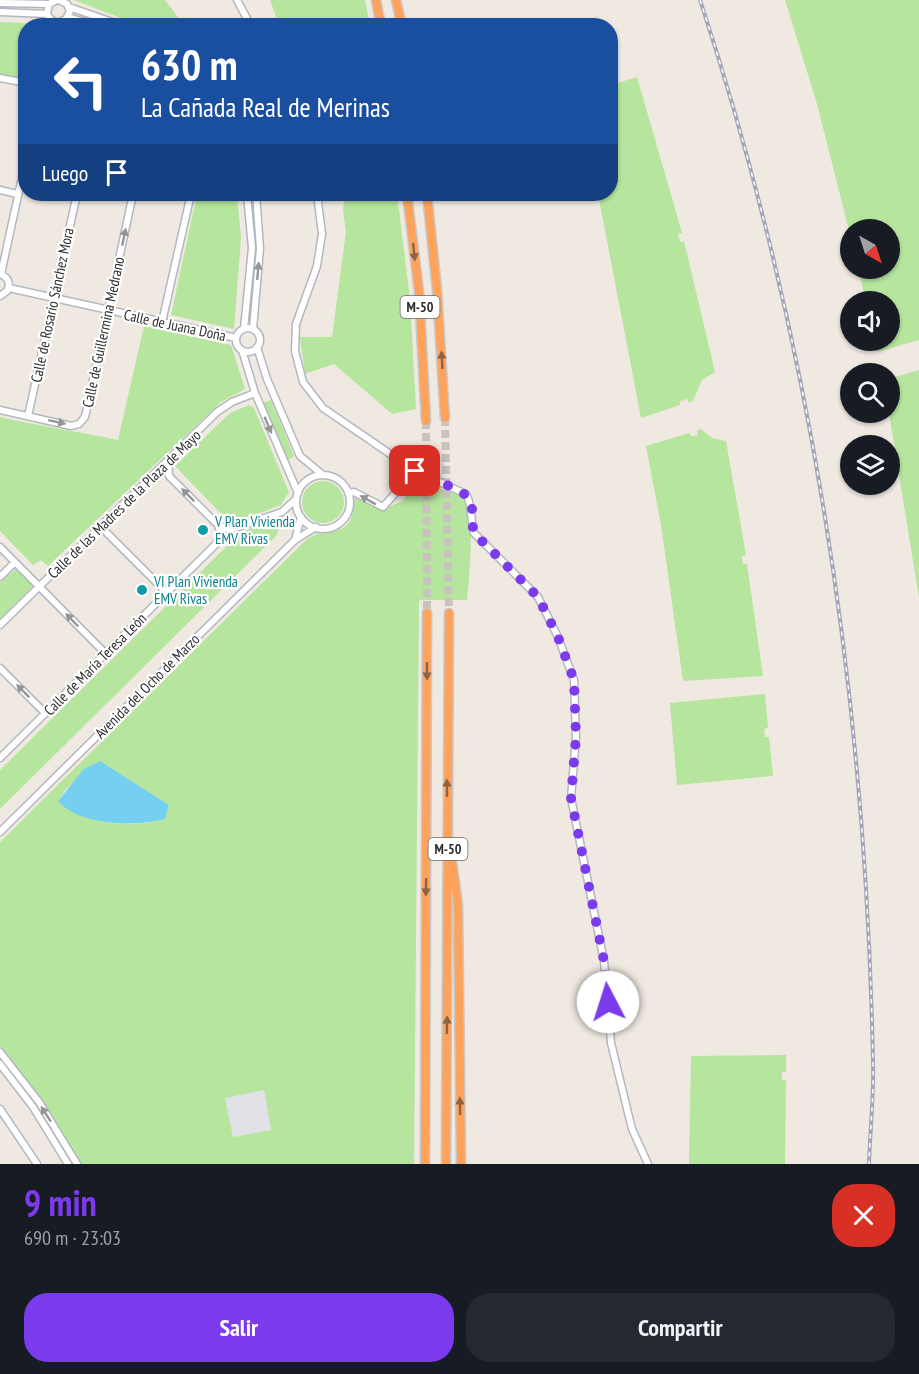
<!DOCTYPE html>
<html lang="es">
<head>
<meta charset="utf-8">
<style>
	:root { --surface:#171b24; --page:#242831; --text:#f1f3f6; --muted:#9ea1a6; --accent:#7c3aed }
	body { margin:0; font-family:"PT Sans Narrow",sans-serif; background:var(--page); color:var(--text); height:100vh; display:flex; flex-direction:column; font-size:22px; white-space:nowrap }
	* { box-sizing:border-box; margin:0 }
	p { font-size:20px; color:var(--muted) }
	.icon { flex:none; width:33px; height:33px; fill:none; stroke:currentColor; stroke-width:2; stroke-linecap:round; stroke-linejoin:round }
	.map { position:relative; height:1164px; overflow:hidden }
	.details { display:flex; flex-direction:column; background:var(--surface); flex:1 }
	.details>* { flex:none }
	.guide { position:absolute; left:18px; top:18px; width:600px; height:183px; border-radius:24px; box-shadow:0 2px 4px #0004; background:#1a4fa0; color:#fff; overflow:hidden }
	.needle { width:39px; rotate:141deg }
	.controls { position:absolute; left:840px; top:219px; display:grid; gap:12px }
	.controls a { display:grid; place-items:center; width:60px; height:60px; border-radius:50%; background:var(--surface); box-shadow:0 2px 4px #0004; font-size:30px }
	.pin { position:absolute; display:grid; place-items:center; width:51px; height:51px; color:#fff; margin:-26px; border-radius:12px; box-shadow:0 3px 9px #0006 }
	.me { position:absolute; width:66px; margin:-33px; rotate:355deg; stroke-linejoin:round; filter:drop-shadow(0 0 4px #0008) }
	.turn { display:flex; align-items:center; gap:21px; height:126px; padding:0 24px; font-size:27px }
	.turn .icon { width:78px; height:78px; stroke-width:2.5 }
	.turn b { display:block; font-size:42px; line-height:51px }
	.then { display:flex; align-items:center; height:57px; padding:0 24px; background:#0003; gap:12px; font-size:22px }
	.round { display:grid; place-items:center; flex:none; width:63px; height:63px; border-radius:24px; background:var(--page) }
	.headline { display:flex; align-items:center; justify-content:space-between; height:102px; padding:0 24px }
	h1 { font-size:36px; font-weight:800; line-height:45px; color:var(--accent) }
	.action { display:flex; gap:12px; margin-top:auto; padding:12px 24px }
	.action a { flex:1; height:69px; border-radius:24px; background:var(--accent); color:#fff; font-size:24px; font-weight:800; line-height:69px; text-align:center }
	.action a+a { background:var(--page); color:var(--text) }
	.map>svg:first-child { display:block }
	.industrial { fill:#e3e1e8 }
	.green { fill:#b6e59e; fill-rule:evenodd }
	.water { fill:#75cff0 }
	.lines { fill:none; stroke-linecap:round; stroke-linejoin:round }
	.highway-tunnel { stroke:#c8c4bd; stroke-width:8; stroke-dasharray:8 4; stroke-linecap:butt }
	.minor-casing { stroke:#b4b7c1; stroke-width:9 }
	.highway-casing { stroke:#c9c9c9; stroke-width:11 }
	.minor { stroke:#fff; stroke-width:6 }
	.highway { stroke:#ffa35c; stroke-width:8 }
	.rail-casing { stroke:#a3a6b8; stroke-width:4 }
	.rail { stroke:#fff; stroke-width:1.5; stroke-dasharray:4.5; stroke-linecap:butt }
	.oneway { fill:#969696 }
	.oneway2 { fill:#8c6343 }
	.route { stroke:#7c3aed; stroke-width:10; stroke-dasharray:0 18 }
	.culture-dot { fill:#0f9aa8; stroke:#fff; stroke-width:2 }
	.labels { text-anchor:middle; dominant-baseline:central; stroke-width:4.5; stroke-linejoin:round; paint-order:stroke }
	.shield { fill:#fff; stroke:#6d6d6d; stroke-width:1.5 }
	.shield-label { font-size:14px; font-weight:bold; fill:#2e2e2e }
	.street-label { font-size:15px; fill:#2e2e2e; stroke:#fff }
	.culture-label { font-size:15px; fill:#0d838f; stroke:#fff; text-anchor:start }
</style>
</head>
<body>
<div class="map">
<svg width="919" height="1164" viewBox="0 0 919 1164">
	<rect width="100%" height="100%" fill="#efe9e1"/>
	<!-- industrial -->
	<path class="industrial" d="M264,1090L271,1130L233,1137L225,1098Z"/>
	<!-- green -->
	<path class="green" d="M74,0H165L184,25H139Z
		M270,0H365L370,25H279Z
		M785,0H919V340L877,352L875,341L890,340V302L866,301L858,269L890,268V230H850V234L817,104Z
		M0,22L47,24L26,26L25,79L0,74Z
		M637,77L682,233L678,234L680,242L684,241L715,372L702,380L693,401L689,403L687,399L680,401V405L641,418L598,194H610L611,85Z
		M197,194L237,195L241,238L234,329L171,315Z
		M345,194H397L410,299L416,409L392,414L334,364L305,374L300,337H332L346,232L343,210Z
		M144,326L231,345L245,389L221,402L48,566L41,560L33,565L0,531V417C40,426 79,432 118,440Z
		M919,370V598L889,413L890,382L897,381L895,377Z
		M271,400L294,456L288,461L263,403Z
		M249,405L254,408L289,492L281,505L231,524L175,466L230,413Z
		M701,429L712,438L726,441L746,555L742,556L743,564H747L763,676L683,681L661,525L646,446L689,433L691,436L698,435L697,430Z
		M413,480L461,495C477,510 469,577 467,600H419L414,1164H81L41,1101L0,1047V842L307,539C331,524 353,543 355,496L381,510L403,501ZM100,761L169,805L165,819C141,826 107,826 83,816C74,813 66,806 58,801L66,789ZM264,1090L271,1130L233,1137L225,1098Z
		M302 502a21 21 0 1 1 42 0a21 21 0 1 1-42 0Z
		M272,521L279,529L276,536L0,809V770L237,536L261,522Z
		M16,569L33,586L0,619V583Z
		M765,694L768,728L764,729L765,737H769L773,776L677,785L670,703Z
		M786,1055V1072H782V1080H786L785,1164H689L691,1056Z"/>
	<!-- water -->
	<path class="water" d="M100,761L169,805L165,819C135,827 80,826 58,801L84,769Z"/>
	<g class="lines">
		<!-- highway-tunnel -->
		<path class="highway-tunnel" d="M445,418L449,613
			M426,421L427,613"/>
		<defs>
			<path id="minor" d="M57,0L49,4L47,14L51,20L58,23L66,19L70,11L67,4L59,0
				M237,0L251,26
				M0,3L49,4
				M69,7L124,26
				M0,12L47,14
				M68,17L98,26
				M0,78L26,83
				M0,190L17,194
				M317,194L322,234L317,266L296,324L295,351L303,382L323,408L415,471L466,494C473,506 470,520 474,533L538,597L558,637L574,680L576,737L571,798L604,961L611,1043L632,1129L648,1164
				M0,274C8,277 11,283 7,291L0,296
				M1,274L26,159
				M9,288L236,338
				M162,322L191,194
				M236 340a12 12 0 1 1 24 0a12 12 0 1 1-24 0Z
				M244,329L252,248L247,194
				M253,329L260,248L256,194
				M257,347L267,379L300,456L323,475
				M242,350L255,393L298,493
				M0,410L71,426L79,424L85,417L133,194
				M28,416L77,194
				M168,461L169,476L218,525L229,530L282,512L296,499
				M296 502a27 27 0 1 1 54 0a27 27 0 1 1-54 0Z
				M348,493L354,492L383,507L415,471
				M100,526L167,593
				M295,540L301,517
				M0,547L106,654
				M0,577L15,562
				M0,625L217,412L232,402L255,393
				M0,668L45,713
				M0,758L217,543L220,532L218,525
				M0,832L295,540L316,527
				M0,1052L39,1102L77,1164
				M0,1064L33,1107L68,1164
				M0,1109L37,1164"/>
			<path id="highway" d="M376,0L381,26
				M396,0L402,26
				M407,194L419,292L426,421
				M427,194L437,290L445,418
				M452,862L458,905L461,1164
				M425,1164L427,613
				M446,1164L449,613"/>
		</defs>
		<!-- minor casing -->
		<use href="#minor" class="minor-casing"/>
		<!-- highway casing -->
		<use href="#highway" class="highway-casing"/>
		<!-- minor -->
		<use href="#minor" class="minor"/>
		<!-- highway -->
		<use href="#highway" class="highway"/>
		<defs>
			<path id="rail" d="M700,0C813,344 866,702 873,1063C874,1097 870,1130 869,1164"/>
		</defs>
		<!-- rail casing -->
		<use href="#rail" class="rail-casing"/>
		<!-- rail -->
		<use href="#rail" class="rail"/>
	</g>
	<!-- one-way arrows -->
	<defs><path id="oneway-solid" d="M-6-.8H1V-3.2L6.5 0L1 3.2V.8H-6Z" transform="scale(1.5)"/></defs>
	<g class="oneway">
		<use href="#oneway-solid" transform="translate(124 237) rotate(-78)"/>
		<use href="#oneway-solid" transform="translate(258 271) rotate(-85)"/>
		<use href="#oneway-solid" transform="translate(57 422) rotate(12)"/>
		<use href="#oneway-solid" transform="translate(268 425) rotate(67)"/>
		<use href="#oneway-solid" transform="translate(188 495) rotate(-135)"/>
		<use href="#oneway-solid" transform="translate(368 500) rotate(-151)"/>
		<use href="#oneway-solid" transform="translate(72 620) rotate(-134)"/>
		<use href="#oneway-solid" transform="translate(23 691) rotate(-135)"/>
		<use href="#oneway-solid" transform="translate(46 1114) rotate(-123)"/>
	</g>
	<g class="oneway2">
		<use href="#oneway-solid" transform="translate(414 252) rotate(84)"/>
		<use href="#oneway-solid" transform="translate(442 360) rotate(-93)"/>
		<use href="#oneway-solid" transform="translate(427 671) rotate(90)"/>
		<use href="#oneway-solid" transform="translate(447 788) rotate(-91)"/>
		<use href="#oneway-solid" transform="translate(426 887) rotate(91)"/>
		<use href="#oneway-solid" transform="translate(447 1025) rotate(-89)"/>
		<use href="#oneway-solid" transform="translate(460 1106) rotate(-91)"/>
	</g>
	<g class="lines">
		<!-- route -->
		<path class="route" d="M415,471C427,478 466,490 470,500C474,510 471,522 474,533L538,597L558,637L574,680L576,737L571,798L604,961L608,1002"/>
	</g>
	<!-- markers -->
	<g class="culture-dot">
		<circle cx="203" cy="530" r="6"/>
		<circle cx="142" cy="590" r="6"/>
	</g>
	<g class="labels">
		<!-- shield labels -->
		<g class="shield">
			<rect x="400.5" y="296" width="39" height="22" rx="4.5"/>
			<rect x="428.5" y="838" width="39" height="22" rx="4.5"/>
		</g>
		<g class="shield-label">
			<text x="420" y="307">M-50</text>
			<text x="448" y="849">M-50</text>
		</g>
		<!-- street labels -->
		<g class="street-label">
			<text transform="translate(52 305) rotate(-78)">Calle de Rosario Sánchez Mora</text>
			<text transform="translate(175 325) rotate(12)">Calle de Juana Doña</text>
			<text transform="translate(103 332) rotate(-78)">Calle de Guillermina Medrano</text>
			<text transform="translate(124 504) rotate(-44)">Calle de las Madres de la Plaza de Mayo</text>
			<text transform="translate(95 664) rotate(-45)">Calle de María Teresa León</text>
			<text transform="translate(147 686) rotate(-45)">Avenida del Ocho de Marzo</text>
		</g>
		<!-- culture labels -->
		<g class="culture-label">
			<text x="215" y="521">V Plan Vivienda<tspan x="215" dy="17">EMV Rivas</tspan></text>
			<text x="154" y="581">VI Plan Vivienda<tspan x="154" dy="17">EMV Rivas</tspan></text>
		</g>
	</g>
</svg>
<div class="controls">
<a><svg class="needle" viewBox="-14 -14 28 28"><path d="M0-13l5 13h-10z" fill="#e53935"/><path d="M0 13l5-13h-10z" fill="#9ea1a6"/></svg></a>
<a><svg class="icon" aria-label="sound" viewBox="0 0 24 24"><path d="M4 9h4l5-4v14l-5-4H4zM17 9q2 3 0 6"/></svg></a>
<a><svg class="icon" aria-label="search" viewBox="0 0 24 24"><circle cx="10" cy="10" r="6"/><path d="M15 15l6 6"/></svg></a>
<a><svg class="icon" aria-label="layers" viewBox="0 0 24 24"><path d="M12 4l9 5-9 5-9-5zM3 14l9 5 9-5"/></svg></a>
</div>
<div class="pin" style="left:415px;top:471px;background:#d93025"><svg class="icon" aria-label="arrive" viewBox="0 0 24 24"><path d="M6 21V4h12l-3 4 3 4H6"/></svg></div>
<svg class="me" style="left:608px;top:1002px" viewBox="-20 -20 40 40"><circle r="19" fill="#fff"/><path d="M0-13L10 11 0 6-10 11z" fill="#7c3aed"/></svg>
<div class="guide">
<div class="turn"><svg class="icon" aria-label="left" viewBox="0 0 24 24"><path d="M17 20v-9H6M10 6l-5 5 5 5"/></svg><div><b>630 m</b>La Cañada Real de Merinas</div></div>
<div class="then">Luego<svg class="icon" aria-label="arrive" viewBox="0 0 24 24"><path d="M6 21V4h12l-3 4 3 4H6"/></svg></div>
</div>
</div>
<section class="details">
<div class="headline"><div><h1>9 min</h1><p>690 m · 23:03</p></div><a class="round" style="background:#d93025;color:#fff"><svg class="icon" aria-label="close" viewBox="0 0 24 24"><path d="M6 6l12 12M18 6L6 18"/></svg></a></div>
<div class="action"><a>Salir</a><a>Compartir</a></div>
</section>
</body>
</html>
